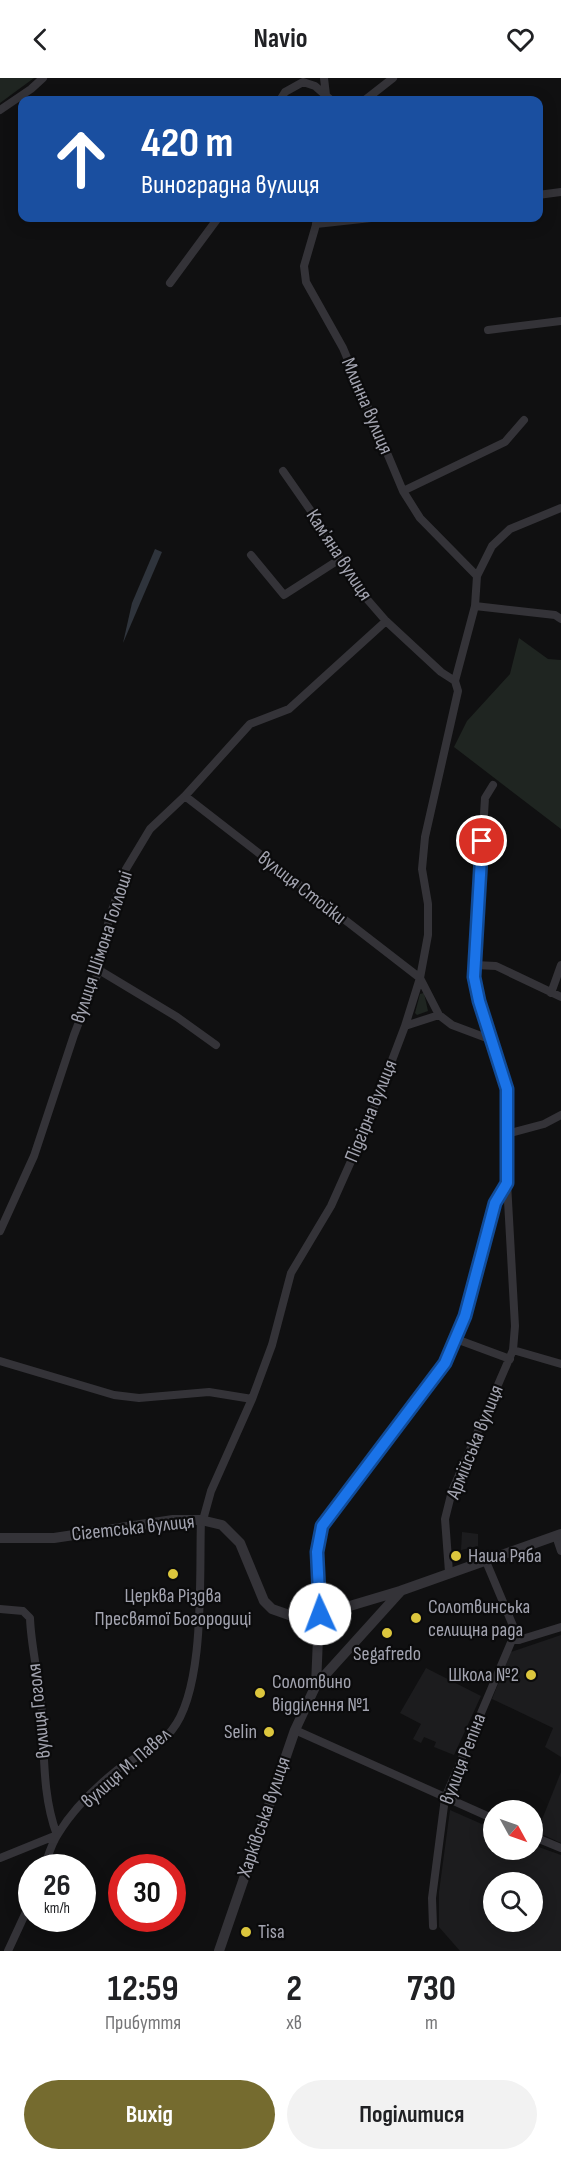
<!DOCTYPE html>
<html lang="uk">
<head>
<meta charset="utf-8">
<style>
	:root { --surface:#fff; --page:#f2f2f2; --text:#202124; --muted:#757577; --accent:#756b2f }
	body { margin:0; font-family:"Sofia Sans Condensed",sans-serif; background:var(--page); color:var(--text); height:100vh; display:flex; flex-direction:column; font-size:22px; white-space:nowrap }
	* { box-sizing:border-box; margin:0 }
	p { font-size:20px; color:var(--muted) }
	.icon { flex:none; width:33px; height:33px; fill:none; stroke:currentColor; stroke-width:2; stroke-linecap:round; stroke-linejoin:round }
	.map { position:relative; height:1873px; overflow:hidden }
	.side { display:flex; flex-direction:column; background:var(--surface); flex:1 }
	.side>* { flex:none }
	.guide { position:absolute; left:18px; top:18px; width:525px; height:126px; border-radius:12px; box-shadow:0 3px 15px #0003; background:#1a4fa0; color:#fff; overflow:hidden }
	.needle { width:39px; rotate:130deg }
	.controls { position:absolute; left:483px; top:1722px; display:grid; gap:12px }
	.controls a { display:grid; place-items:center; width:60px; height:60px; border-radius:50%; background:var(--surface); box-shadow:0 3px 15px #0003; font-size:30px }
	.speed { position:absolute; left:18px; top:1776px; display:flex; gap:12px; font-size:30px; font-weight:700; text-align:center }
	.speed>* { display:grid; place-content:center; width:78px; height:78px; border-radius:50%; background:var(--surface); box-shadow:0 3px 15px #0003; line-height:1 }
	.speed small { font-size:15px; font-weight:400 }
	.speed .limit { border:9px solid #d22; background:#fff; color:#111 }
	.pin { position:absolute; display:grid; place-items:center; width:51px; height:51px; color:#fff; margin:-26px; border:3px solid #fff; border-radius:50%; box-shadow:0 2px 6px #0007 }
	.me { position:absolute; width:66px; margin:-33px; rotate:358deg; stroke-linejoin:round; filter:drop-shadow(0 0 4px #0008) }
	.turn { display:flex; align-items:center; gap:21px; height:126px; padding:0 24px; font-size:27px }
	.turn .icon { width:78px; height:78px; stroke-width:2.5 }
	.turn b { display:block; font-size:42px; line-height:51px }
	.eta { display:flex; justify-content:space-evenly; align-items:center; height:102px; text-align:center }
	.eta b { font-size:36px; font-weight:700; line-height:42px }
	.button { display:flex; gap:12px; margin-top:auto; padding:12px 24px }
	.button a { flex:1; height:69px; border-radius:36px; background:var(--accent); color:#fff; font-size:24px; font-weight:700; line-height:69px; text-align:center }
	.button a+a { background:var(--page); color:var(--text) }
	header { display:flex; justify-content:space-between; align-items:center; height:78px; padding:0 24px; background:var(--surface); font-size:27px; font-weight:700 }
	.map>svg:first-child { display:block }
	.built { fill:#1c1c1e; fill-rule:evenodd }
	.green { fill:#1f2521 }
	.water { fill:#2f343c }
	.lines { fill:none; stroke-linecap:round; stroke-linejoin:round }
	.minor { stroke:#343338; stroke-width:8 }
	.tertiary { stroke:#343338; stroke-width:10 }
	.route-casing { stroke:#114b97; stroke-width:15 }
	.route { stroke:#1a73e8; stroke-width:10 }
	.poi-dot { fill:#dcc63d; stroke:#0b0b0c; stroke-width:2 }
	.labels { text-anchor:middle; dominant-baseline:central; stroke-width:4.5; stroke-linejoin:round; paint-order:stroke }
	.street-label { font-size:20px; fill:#a3a4b0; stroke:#0b0b0c }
	.poi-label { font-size:20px; fill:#a3a4b0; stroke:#0b0b0c; text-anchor:start }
</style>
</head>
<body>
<header><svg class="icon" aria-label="back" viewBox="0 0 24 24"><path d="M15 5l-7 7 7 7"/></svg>Navio<svg class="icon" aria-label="heart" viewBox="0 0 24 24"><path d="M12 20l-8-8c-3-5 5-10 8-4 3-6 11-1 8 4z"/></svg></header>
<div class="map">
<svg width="561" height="1873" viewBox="0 0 561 1873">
	<rect width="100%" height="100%" fill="#101011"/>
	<!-- built -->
	<path class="built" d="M462,1454L478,1456V1468L461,1472Z
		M561,1557V1679L545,1669L553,1650L492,1621L511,1574Z
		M426,1590L481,1618L454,1677L434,1669L436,1664L424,1659L421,1665L413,1661L421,1646L400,1635Z
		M561,1694V1765L537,1754Z
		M450,1732L493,1751L494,1772H532L533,1767L561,1777V1873H460L439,1849V1814ZM532,1804V1844H494V1804Z"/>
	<!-- green -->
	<path class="green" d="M0,0H34L0,25Z
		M519,560L548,581L561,582V751L454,669L467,643L510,596Z
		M424,915L428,933L417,937L415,935L420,916Z"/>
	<!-- water -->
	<path class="water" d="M155,471L162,474L123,565L132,525Z"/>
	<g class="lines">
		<!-- minor -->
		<path class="minor" d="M324,0L326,17
			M280,22L285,14L303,4L315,8L331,22
			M365,22L393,0
			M0,32L31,11L43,0
			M538,117L561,114
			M318,140L304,188L306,204L343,270L403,413L420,440L477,498
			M316,146L371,140
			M170,205L218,140
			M488,252L561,243
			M283,393L327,456L353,505L386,543L441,594L455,603
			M403,413L505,364L524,342
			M251,477L284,517L340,481
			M475,528L555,537L561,541
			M455,603L475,528L477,498L492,468L510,451L561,430
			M493,707L485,720L474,899L479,923L507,1011V1105L515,1248L513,1272L561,1286
			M185,718L420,900L439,937L452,947L492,962
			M475,887L496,888L561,919
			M99,892L177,939L216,967
			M551,915L561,887
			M405,948L439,937
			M507,1056L544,1046L561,1037
			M0,1153L34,1078L74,957L99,892L109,841L126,791L150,751L185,718L250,646L289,631L386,543
			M456,1261L510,1281
			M0,1283L114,1317L139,1320L209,1314L252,1321
			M203,1442L211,1413L252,1321L272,1267L291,1195L331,1128L369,1043L405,948L420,900L428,857V826L422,791L425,759L458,613L455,603
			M556,1458L561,1473
			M485,1481L519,1562L561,1549
			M449,1494L445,1441L452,1413L513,1272
			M0,1531L23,1533L30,1540C31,1568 38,1595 41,1623C45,1668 41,1715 57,1757L0,1780
			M319,1536L317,1474L322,1448L445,1285L465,1238L495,1125L507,1105
			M295,1652L494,1741
			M532,1758L561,1770
			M44,1790C48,1779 51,1766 58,1756C72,1733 96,1709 117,1692C135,1678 158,1670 172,1652C206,1610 199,1495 201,1442
			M433,1848L432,1820L445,1720L512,1562H519
			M8,1873L32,1821"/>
		<!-- tertiary -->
		<path class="tertiary" d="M0,1460H54L173,1442H201L222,1447L240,1465L264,1523L272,1531L292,1538L323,1536L400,1513L561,1456
			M316,1607L319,1536
			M219,1873L295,1652L316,1607L400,1514"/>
	</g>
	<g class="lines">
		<defs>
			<path id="route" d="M320,1536L317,1474L322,1448L445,1285L465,1238L495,1125L507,1105V1011L479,923L474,899L482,763"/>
		</defs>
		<!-- route casing -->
		<use href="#route" class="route-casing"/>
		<!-- route -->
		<use href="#route" class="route"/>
	</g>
	<!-- markers -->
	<g class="poi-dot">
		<circle cx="456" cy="1478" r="6"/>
		<circle cx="173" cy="1496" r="6"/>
		<circle cx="416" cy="1540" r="6"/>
		<circle cx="387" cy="1555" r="6"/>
		<circle cx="531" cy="1597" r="6"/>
		<circle cx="260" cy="1615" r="6"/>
		<circle cx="269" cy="1654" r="6"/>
		<circle cx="246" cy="1854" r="6"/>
	</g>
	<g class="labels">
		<!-- street labels -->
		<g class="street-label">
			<text transform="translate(367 328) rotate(67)">Млинна вулиця</text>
			<text transform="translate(339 477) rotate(57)">Камʼяна вулиця</text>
			<text transform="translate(302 810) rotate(38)">вулиця Стойки</text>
			<text transform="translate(102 869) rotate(-72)">вулиця Шімона Голлоші</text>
			<text transform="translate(371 1033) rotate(-68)">Підгірна вулиця</text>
			<text transform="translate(475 1364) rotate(-68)">Армійська вулиця</text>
			<text transform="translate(133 1450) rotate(-6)">Сігетська вулиця</text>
			<text transform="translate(39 1633) rotate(-96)">вулиця Гоголя</text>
			<text transform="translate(463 1681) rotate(-69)">вулиця Репіна</text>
			<text transform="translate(126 1690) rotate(-41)">вулиця М. Павел</text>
			<text transform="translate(264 1739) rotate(-71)">Харківська вулиця</text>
		</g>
		<!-- poi labels -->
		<g class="poi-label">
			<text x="468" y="1478">Наша Ряба</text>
			<text x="173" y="1518" text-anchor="middle">Церква Різдва<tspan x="173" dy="23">Пресвятої Богородиці</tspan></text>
			<text x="428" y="1529">Солотвинська<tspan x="428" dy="23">селищна рада</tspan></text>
			<text x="387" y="1576" text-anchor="middle">Segafredo</text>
			<text x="519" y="1597" text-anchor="end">Школа №2</text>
			<text x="272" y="1604">Солотвино<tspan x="272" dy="23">відділення №1</tspan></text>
			<text x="257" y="1654" text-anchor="end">Selin</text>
			<text x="258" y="1854">Tisa</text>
		</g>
	</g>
</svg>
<div class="controls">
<a><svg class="needle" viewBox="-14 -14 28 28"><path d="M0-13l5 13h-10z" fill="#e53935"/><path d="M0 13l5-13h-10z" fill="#757577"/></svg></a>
<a><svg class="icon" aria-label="search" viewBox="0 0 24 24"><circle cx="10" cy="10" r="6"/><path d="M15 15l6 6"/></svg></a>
</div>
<div class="speed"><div>26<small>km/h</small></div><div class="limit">30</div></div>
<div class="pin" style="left:482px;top:763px;background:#d93025"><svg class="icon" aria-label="arrive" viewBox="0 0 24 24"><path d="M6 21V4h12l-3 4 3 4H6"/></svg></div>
<svg class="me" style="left:320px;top:1536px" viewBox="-20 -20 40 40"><circle r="19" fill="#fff"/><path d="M0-13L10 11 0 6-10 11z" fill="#1a73e8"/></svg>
<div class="guide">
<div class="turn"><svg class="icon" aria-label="ahead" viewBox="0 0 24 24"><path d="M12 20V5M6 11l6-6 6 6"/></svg><div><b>420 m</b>Виноградна вулиця</div></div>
</div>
</div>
<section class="side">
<div class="eta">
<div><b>12:59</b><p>Прибуття</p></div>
<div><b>2</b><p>хв</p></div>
<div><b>730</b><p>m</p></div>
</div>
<div class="button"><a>Вихід</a><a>Поділитися</a></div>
</section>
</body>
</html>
